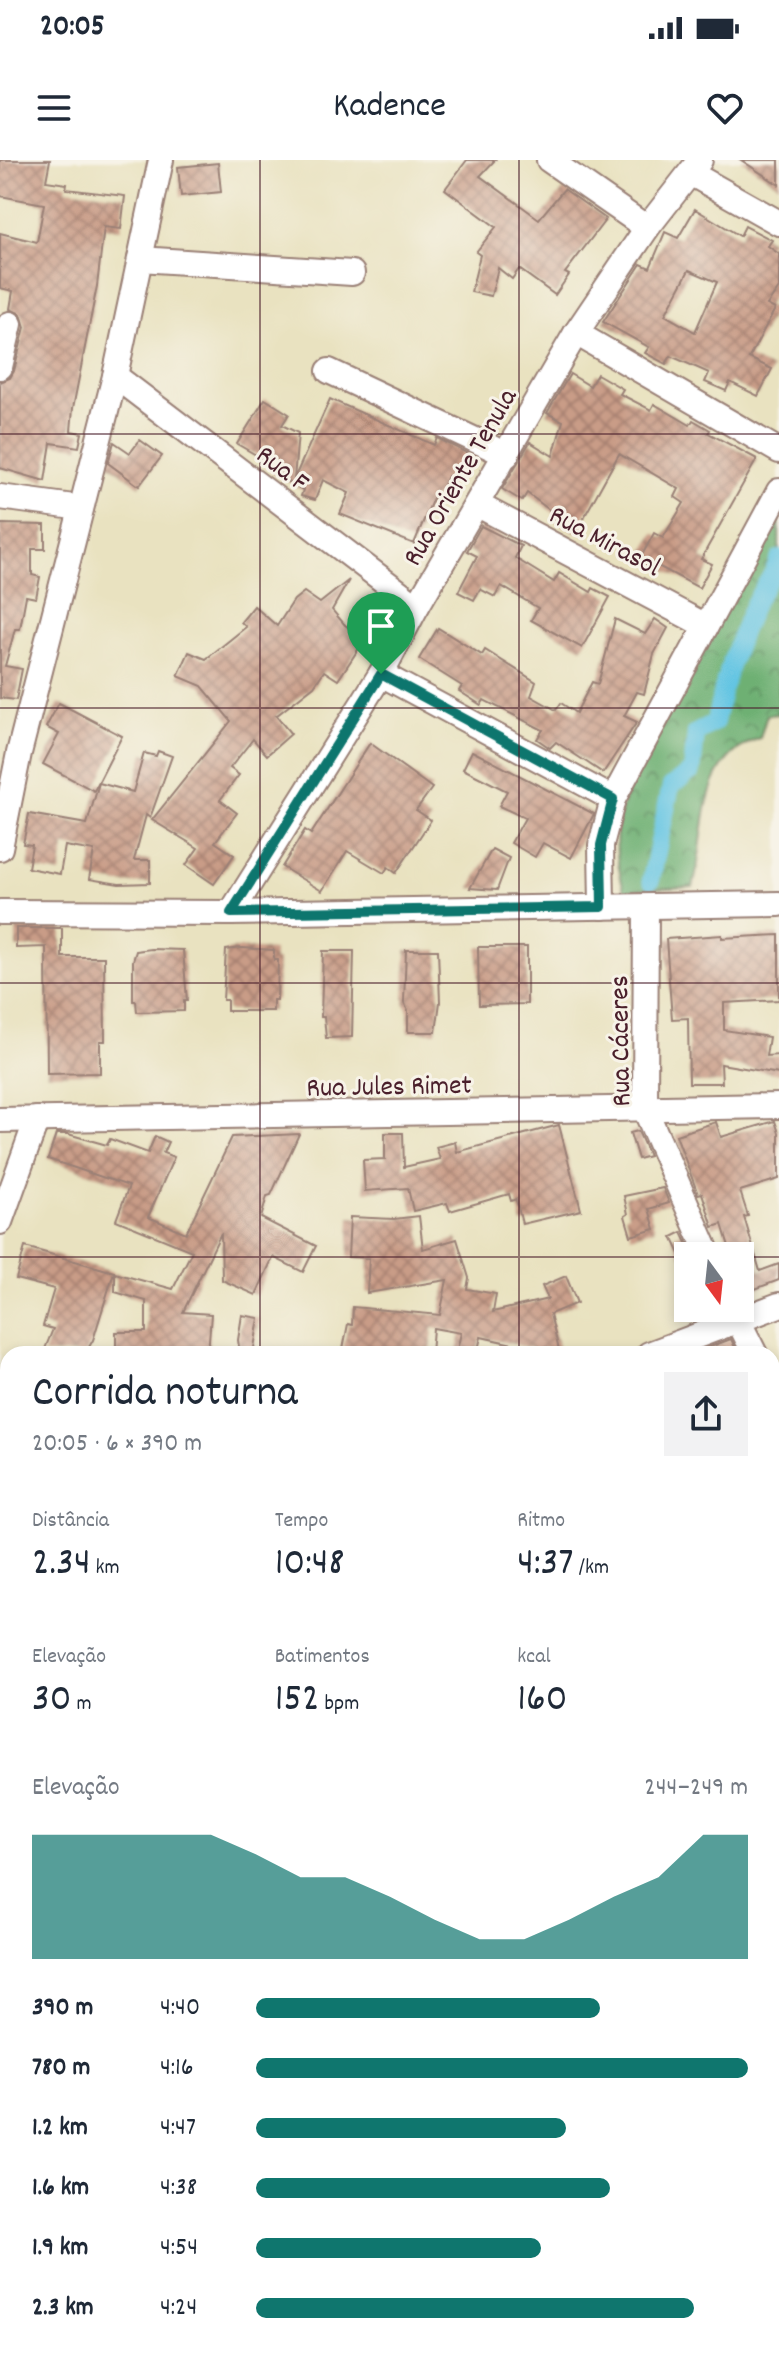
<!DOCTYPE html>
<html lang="pt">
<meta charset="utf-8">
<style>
:root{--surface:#fff;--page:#f2f2f3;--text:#1f2937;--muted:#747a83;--accent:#0f766e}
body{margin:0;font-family:Dekko,sans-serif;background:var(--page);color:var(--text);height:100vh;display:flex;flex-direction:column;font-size:30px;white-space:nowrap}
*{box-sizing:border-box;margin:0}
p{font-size:26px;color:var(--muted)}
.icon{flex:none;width:44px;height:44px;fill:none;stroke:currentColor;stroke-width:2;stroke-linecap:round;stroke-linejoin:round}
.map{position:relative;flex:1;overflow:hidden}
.details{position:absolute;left:0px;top:1186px;width:780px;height:1008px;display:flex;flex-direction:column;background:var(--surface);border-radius:24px 24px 0 0;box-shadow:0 4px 12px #0003}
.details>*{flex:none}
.needle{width:52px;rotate:165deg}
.fabs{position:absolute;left:674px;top:1082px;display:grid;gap:16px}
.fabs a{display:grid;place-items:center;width:80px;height:80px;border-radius:0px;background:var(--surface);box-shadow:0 4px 12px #0003;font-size:40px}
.pin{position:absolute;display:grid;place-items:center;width:68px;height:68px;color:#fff;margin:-82px -34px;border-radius:50% 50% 50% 0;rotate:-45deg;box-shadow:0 0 8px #0007}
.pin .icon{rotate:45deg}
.round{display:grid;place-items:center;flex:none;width:84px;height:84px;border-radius:0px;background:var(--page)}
.overview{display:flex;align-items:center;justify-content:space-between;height:136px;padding:0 32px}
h1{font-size:44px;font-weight:600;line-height:60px}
.metrics{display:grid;grid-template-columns:repeat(3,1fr);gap:12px;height:136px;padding:8px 32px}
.metrics div{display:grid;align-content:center}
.metrics b{font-size:40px;font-weight:600}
.metrics small{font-size:22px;font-weight:400}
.metrics p{font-size:22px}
.chart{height:224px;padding:16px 32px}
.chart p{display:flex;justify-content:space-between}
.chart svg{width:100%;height:144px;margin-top:8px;fill:var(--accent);opacity:.7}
ul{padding:0 32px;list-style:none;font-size:26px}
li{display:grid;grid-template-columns:128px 96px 1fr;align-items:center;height:60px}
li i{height:20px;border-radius:10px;background:var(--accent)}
.status{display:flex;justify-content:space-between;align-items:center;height:56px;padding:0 40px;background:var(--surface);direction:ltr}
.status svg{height:22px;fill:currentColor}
header{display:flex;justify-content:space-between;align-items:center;height:104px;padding:0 32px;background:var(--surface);font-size:36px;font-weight:600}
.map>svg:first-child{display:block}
.forest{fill:url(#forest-crowns);stroke:#5c684f;stroke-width:2}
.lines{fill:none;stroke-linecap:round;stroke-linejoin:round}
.canal{stroke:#64c5e3;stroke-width:18}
.building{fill:url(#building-cross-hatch);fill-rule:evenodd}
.minor-casing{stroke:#9a8076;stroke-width:28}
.minor{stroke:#fff;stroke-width:24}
.route-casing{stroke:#fff;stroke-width:16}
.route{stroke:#0f766e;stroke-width:10}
.grid{fill:none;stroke:#4a1f2b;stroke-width:2;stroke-opacity:0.55}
.labels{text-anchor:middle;stroke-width:6;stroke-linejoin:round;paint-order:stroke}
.street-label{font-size:28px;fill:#4a1f2b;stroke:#f7f3e8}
</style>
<div class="status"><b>20:05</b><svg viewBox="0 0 49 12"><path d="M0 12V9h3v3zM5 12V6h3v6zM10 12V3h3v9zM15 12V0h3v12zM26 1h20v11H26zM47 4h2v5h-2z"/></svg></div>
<header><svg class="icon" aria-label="menu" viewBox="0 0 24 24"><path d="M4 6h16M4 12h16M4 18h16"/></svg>Kadence<svg class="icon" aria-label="heart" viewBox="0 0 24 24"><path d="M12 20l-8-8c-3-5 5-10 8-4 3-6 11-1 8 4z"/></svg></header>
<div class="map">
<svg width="779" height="2194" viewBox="0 0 779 2194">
<defs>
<pattern id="forest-crowns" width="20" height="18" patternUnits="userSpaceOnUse" patternTransform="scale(2)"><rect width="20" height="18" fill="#6eb073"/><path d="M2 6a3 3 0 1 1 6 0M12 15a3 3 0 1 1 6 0" fill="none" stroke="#5c8f5f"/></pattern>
<pattern id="building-cross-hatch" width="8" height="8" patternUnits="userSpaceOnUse" patternTransform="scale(2)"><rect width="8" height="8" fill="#c99c87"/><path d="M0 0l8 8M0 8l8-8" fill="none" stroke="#a57f6f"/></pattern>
</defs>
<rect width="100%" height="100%" fill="#f7f3e8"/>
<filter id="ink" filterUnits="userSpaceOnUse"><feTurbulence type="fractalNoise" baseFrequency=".0125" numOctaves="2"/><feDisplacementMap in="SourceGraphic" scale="16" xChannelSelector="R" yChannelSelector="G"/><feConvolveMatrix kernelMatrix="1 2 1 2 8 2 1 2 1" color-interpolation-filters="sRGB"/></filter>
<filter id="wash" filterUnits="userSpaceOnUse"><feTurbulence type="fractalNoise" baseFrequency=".006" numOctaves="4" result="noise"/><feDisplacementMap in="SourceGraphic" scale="32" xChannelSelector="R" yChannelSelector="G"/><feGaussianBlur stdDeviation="1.8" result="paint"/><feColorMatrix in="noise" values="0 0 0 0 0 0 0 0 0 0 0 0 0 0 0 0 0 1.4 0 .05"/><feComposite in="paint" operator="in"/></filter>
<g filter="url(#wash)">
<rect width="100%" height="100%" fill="#e9e2c0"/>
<!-- forest -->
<path class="forest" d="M779,350V554L767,555L760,578C695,601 708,674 693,727L624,730C612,686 614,668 629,625Z"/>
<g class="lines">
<!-- canal -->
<path class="canal" d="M651,720L671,626L692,611L696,573L715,562C723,523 736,485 752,448C760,431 773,417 779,399"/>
</g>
<g id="blocks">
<!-- building -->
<g class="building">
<polygon points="0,0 50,0 46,21 67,24 66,29 125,36 121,69 104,67 97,126 73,248 71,271 82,273 79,287 51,283 45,321 0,308 0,222 10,218 14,211 25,167 21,154 10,149 13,131 0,128 0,73 37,82 44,44 0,36"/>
<polygon points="467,0 495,0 480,16 539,59 564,29 606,59 565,113 569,115 555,135 519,109 512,119 498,108 491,136 471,132 480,95 476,92 496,67 445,29"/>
<polygon points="741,0 779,0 779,25"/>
<polygon points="218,3 221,32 181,36 178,7"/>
<path d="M695,49L740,76L745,66L772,80L768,86L779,94V128L767,145L775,149L749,198L772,209L758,236L730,222L726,231L705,222L709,213L671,196L666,204L645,193L649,187L603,162L641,104L650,108L665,72L678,78ZM689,110L717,122L695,172L665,155Z"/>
<polygon points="570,214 590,226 597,214 623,229 620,234 651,250 654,244 690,265 693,260 710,270 708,273 757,299 701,399 712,404 699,428 641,397 654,373 663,378 684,343 675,337 679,329 619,294 576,372 553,360 556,355 527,333 522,341 502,329 530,282 553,296 563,261 547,253"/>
<polygon points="265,239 289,254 282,265 298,273 294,319 330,239 434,285 437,278 467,293 456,320 448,316 439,336 433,338 414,384 340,354 349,333 323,320 315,340 301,336 303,330 272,313 275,306 237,284"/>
<polygon points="140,280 162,296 139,326 108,303 114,282 130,293"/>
<polygon points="0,364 45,365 45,389 32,389 32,415 40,417 36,438 26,436 20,469 15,469 5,506 22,509 16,540 0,538"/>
<polygon points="481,366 521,386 515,398 554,422 559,413 591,432 593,428 610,437 582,488 531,460 538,448 501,426 495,437 480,429 474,440 458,432 477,396 467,391"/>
<polygon points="349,420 332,450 345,465 365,479 338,520 324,511 314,526 276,556 291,574 267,595 253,579 230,608 239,615 220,640 237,653 215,682 234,695 214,724 186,705 198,688 152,660 231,561 202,526 178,516 189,492 206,499 246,467 241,462 254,446 277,466 294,440 304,432 320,443"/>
<polygon points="615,459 645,474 655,459 668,468 654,494 644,534 637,532 624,556 637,562 603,613 556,582 550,588 537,579 543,570 484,540 481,545 459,531 462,526 419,499 438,468 482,495 485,490 536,522 531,536 556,550 561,543 576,553 592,522 598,524"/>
<polygon points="59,543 122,576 94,631 43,604 59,574 46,567"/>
<polygon points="370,583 432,628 416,650 431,660 396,713 388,707 384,713 347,691 322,731 282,707 305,670 311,674"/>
<polygon points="158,591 172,596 150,658 146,655 134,700 150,700 150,723 119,724 89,719 94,691 65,686 60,714 28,708 32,685 23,684 29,654 87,664 99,623 133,632 144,593 156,596"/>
<polygon points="472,591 594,654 571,698 543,683 535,697 511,683 525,658 499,646 507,631 463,609"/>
<polygon points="492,689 509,698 497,730 470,728"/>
<polygon points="16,768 62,768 62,797 104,797 105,881 100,881 100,913 47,914 46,787 16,788"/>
<polygon points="722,775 722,778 779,775 779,840 724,843 724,870 769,877 766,896 779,895 779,914 721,904 722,923 689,923 688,858 672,859 666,779"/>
<polygon points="478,787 527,787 527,844 479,845"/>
<polygon points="242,788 274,790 274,800 278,800 277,840 273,840 273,851 227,851 227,840 223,840 226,790"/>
<polygon points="151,789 183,790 187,841 184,841 184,851 137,852 136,841 133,841 133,801 136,791"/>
<polygon points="406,790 438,790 440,842 436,872 408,872 408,851 404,842"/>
<polygon points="323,791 354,791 352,877 326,878 324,857 321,857"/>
<polygon points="775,961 779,973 779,1019 740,1031 748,1056 744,1057 760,1111 779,1104 779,1120 747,1132 740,1116 740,1096 732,1096 722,1064 713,1067 702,1033 698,1034 676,975 716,962 721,977"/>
<polygon points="559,965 581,1050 522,1064 516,1039 511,1041 509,1034 450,1051 447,1043 413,1051 408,1028 365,1031 363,1000 385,999 385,973 403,973 404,1007 440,999 436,987 455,982 457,992"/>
<polygon points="638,971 649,996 638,999 630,973"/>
<polygon points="56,974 68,974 107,985 110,979 148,993 155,976 168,982 163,993 174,997 148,1057 186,1073 232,977 299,974 271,1035 267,1036 261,1058 316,1086 303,1112 273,1097 256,1135 222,1120 221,1073 183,1152 211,1154 208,1194 116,1194 116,1172 146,1172 146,1141 115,1132 115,1113 173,1129 192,1091 116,1060 129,1026 48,999"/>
<polygon points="663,1028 669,1043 649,1049 655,1069 631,1076 625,1056 628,1054 624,1036"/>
<polygon points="419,1056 423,1089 457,1079 469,1118 467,1129 496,1134 493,1152 548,1139 542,1126 566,1116 577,1143 550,1154 560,1194 533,1194 531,1188 481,1177 477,1194 457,1190 461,1173 433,1168 431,1194 342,1194 348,1164 352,1165 353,1147 440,1155 447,1120 367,1133 369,1098 348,1097 350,1057 394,1059"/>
<polygon points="682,1072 691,1092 681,1096 672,1077"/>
<polygon points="25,1087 114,1112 93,1180 85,1194 43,1194 53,1169 43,1166 54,1129 16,1119"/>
<polygon points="242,1155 259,1158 253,1194 240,1194 238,1180"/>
<polygon points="731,1179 738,1194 694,1194 694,1193"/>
</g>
</g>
</g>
<g filter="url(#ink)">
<use href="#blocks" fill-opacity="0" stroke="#9a8076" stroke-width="2"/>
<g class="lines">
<defs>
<g id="minor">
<polyline points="549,0 647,68"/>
<polyline points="692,14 779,63"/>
<polyline points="140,99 352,113"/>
<polyline points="576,173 779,291"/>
<polyline points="0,207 10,164"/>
<polyline points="329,211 507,295"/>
<polyline points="115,216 417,446"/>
<polyline points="0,337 81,348"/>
<polyline points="478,345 706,466"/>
<polyline points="381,514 613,639"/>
<polyline points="0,688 19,593 115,216 161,0"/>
<polyline points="602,747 601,685 613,639 779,331"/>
<polyline points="646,747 645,949 709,1096"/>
<polyline points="0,752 231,753 779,744"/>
<polyline points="231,753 381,514 417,446 576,173 647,68 700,0"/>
<polyline points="0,960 779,946"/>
<polyline points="0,1062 37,959"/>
<polyline points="732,1148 755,1194"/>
<polyline points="649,1194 779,1145"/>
<polyline points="772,1226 779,1240"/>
<polyline points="772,1276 779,1275"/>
<polyline points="0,1279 8,1279"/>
<polyline points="0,1525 8,1527"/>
<polyline points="772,1573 779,1569"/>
<polyline points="0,1679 8,1681"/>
<polyline points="0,1724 8,1704"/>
<polyline points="772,1748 779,1760"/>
<polyline points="772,1797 779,1794"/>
<polyline points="0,1920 8,1930"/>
<polyline points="772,2026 779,2036"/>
<polyline points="0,2029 8,2024"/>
<polyline points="205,2186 211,2194"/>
<polyline points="670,2186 677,2194"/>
<polyline points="91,2194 103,2186"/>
<polyline points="409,2194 423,2186"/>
<polyline points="766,2194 779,2183"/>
</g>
</defs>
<!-- minor casing -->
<use href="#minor" class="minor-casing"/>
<!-- minor -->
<use href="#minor" class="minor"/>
</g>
</g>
<g class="lines" filter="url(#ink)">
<defs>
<polygon id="route" points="381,514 613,639 601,685 602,747 231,753"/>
</defs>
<!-- route casing -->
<use href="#route" class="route-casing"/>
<!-- route -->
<use href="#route" class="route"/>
</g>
<!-- grid -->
<path class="grid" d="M260,0V1194M519,0V1194M0,274H779M0,548H779M0,823H779M0,1097H688M740,1097H779M0,1371H8M772,1371H779M0,1646H8M772,1646H779M0,1920H8M772,1920H779M260,2186V2194M519,2186V2194"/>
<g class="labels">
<!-- street labels -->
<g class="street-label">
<text transform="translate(284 307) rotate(37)" y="10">Rua F</text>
<text transform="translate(458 316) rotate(-60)" y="10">Rua Oriente Tenula</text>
<text transform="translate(606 379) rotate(28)" y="10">Rua Mirasol</text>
<text transform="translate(618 881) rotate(-91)" y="10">Rua Cáceres</text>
<text transform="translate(389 924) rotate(-1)" y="10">Rua Jules Rimet</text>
</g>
</g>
</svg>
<div class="fabs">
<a><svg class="needle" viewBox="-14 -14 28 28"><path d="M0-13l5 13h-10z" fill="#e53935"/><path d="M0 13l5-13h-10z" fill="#747a83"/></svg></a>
</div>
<div class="pin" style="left:381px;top:514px;background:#1e9e55"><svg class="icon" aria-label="arrive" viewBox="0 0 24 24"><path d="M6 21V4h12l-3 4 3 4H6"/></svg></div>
<section class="details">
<div class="overview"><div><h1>Corrida noturna</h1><p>20:05 · 6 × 390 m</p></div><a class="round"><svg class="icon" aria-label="share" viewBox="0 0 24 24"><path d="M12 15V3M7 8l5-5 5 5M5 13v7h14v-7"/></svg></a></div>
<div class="metrics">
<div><p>Distância</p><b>2.34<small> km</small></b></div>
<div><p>Tempo</p><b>10:48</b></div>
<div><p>Ritmo</p><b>4:37<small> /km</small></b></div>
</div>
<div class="metrics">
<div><p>Elevação</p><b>30<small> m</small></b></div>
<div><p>Batimentos</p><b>152<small> bpm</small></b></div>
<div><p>kcal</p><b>160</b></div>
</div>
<div class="chart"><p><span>Elevação</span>244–249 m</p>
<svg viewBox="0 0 160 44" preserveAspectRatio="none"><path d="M0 44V6L10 6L20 6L30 6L40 6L50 12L60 19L70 19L80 25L90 32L100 38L110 38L120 32L130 25L140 19L150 6L160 6V44z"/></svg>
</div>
<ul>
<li><b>390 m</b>4:40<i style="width:70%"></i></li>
<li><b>780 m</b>4:16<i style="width:100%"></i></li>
<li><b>1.2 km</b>4:47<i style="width:63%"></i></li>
<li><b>1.6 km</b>4:38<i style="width:72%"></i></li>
<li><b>1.9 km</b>4:54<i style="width:58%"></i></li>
<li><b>2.3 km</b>4:24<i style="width:89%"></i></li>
</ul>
</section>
</div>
